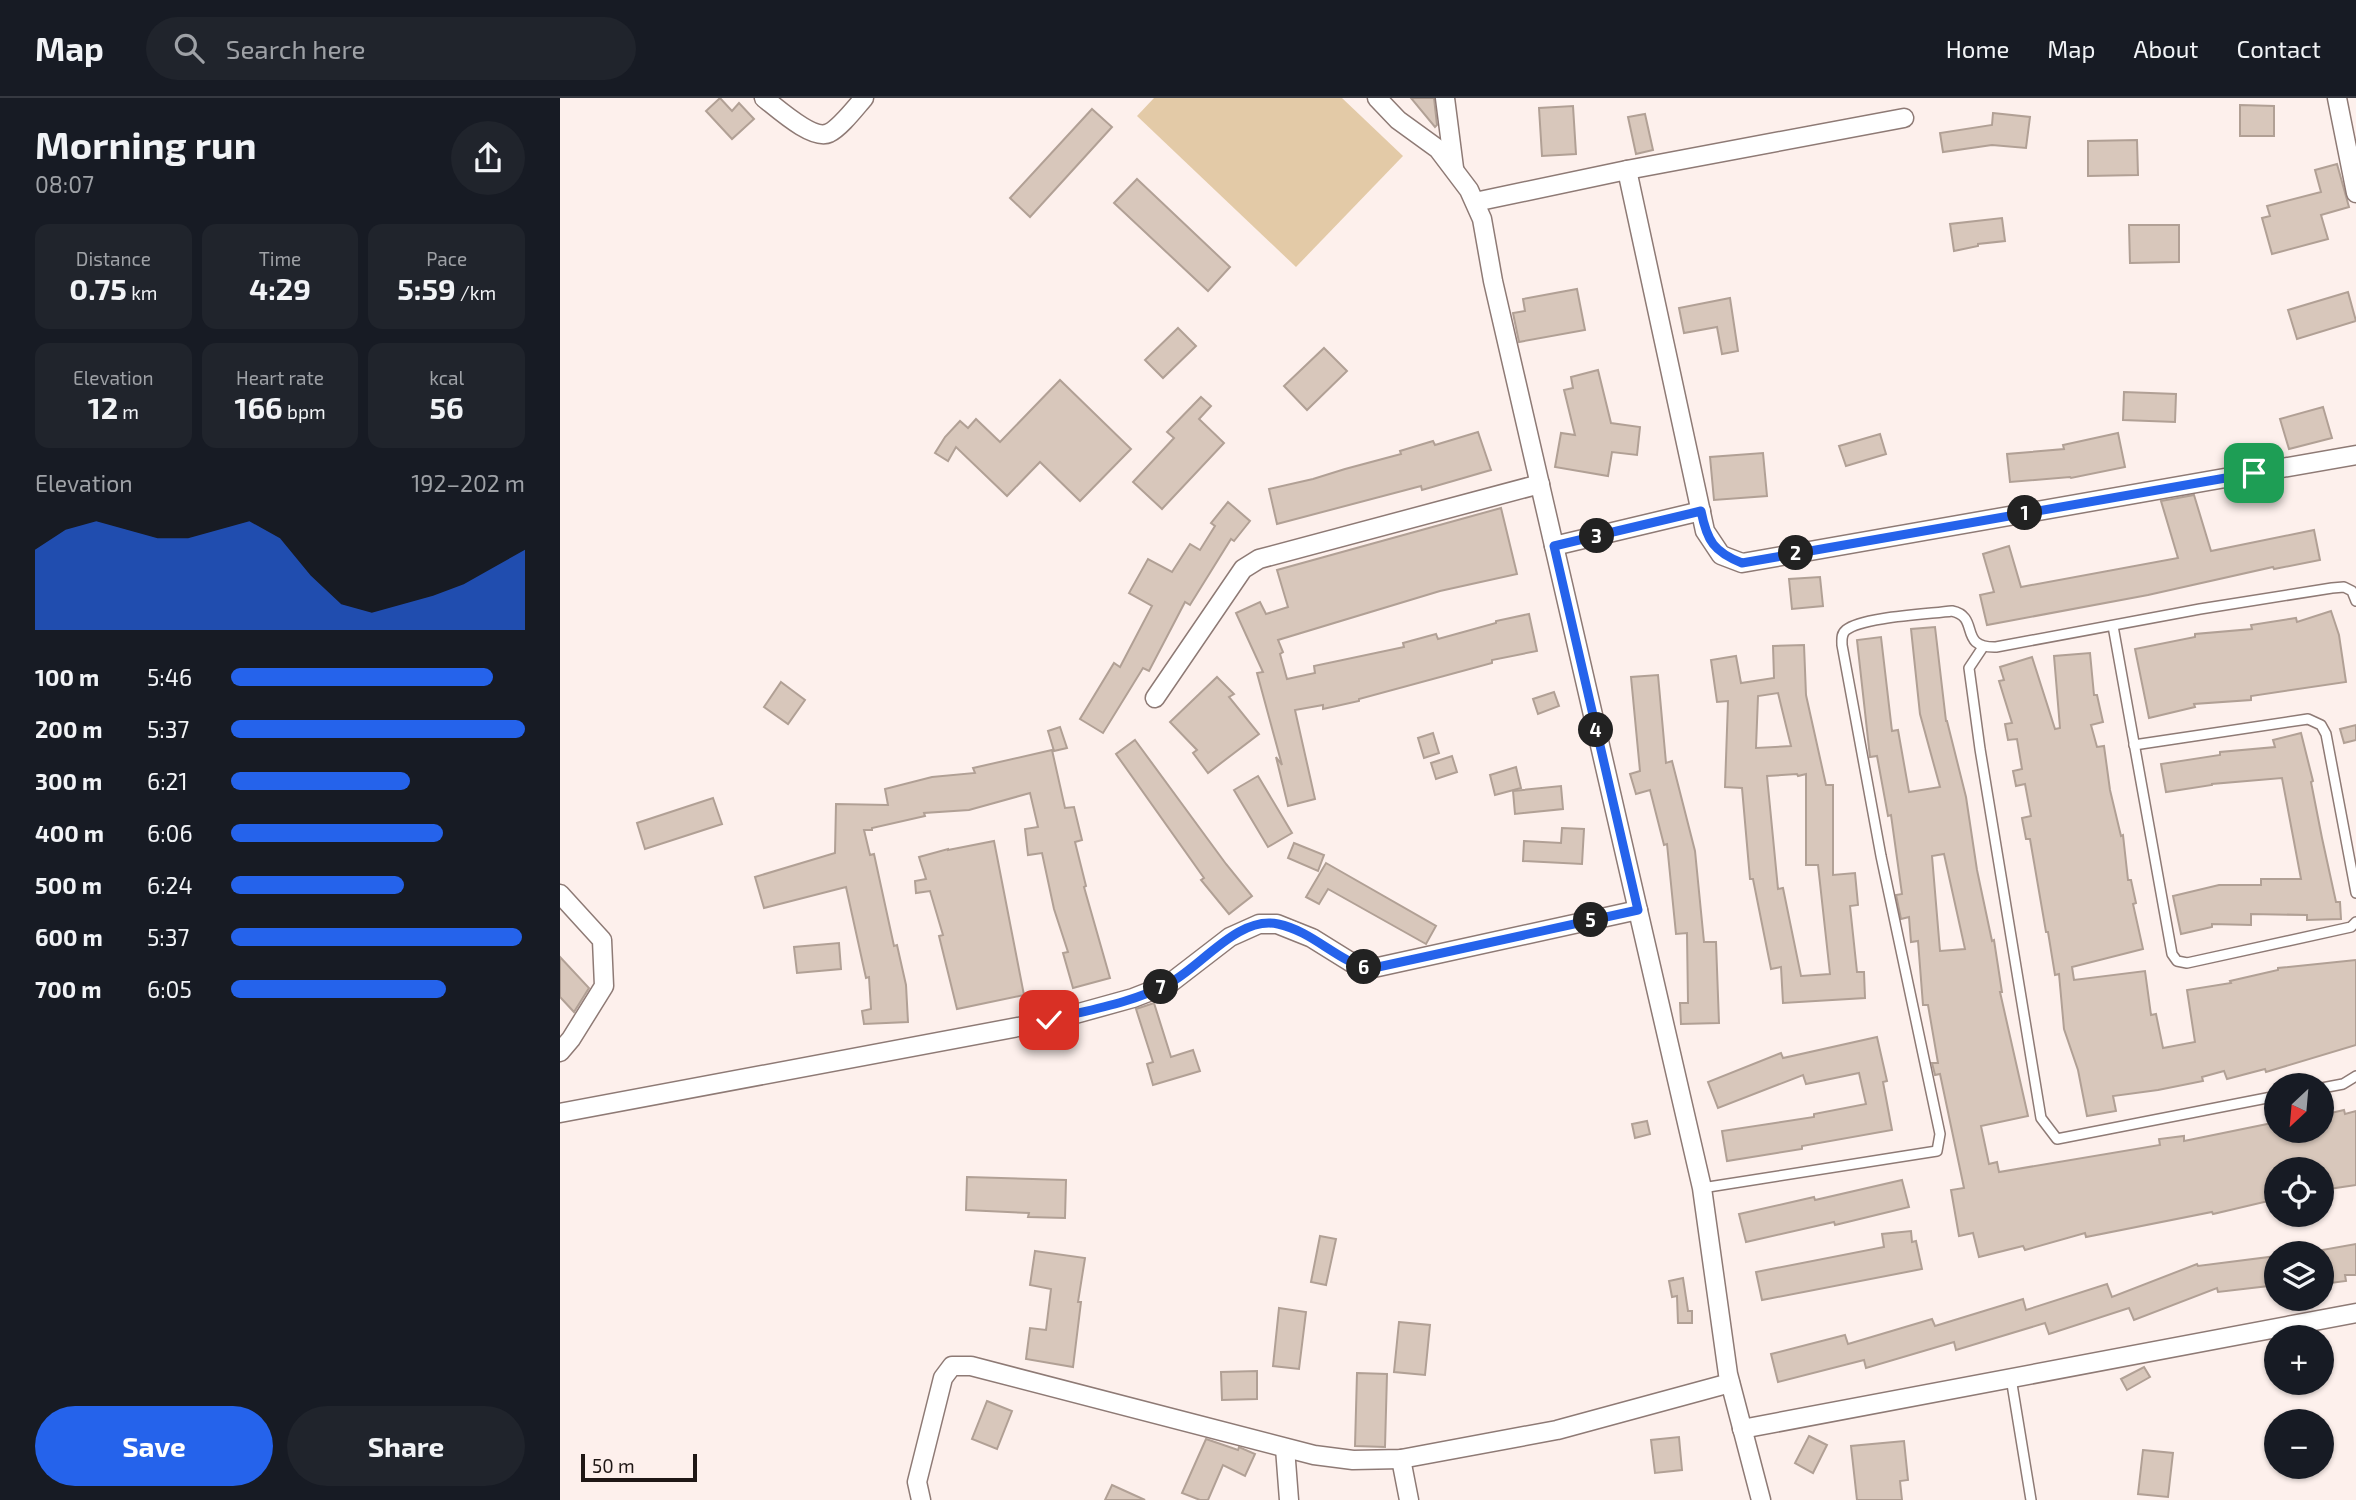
<!DOCTYPE html>
<meta charset="utf-8">
<style>
:root{--surface:#171b24;--page:#20242c;--text:#f1f3f6;--muted:#9ea1a6;--line:#363941;--accent:#2563eb}
body{margin:0;font-family:"Exo 2",sans-serif;background:var(--page);color:var(--text);height:100vh;display:flex;flex-direction:column;font-size:26px;white-space:nowrap}
*{box-sizing:border-box;margin:0}
p{font-size:23px;color:var(--muted)}
.icon{flex:none;width:38px;height:38px;fill:none;stroke:currentColor;stroke-width:2;stroke-linecap:round;stroke-linejoin:round}
.map{position:relative;flex:1;overflow:hidden}
.panel{display:flex;flex-direction:column;background:var(--surface);width:560px}
.panel>*{flex:none}
.needle{width:46px;rotate:206deg}
.controls{position:absolute;left:1704px;top:975px;display:grid;gap:14px}
.controls a{display:grid;place-items:center;width:70px;height:70px;border-radius:50%;background:var(--surface);box-shadow:0 2px 5px #0004;font-size:35px}
.scale{position:absolute;left:21px;bottom:18px;width:116px;box-sizing:border-box;padding-left:7px;border:4px solid #1f1715;border-top:0;font-size:19px;line-height:24px;white-space:nowrap;color:#1f1715;-webkit-text-stroke:5px #fdf0ec;paint-order:stroke}
.pin{position:absolute;display:grid;place-items:center;width:60px;height:60px;color:#fff;margin:-30px;border-radius:14px;box-shadow:0 4px 10px #0006}
.km{position:absolute;width:35px;height:35px;margin:-18px;border-radius:50%;background:#222;color:#fff;font-size:19px;line-height:35px;text-align:center}
.round{display:grid;place-items:center;flex:none;width:74px;height:74px;border-radius:37px;background:var(--page)}
.headline{display:flex;align-items:center;justify-content:space-between;height:119px;padding:0 35px}
h1{font-size:38px;font-weight:700;line-height:52px}
.figures{display:grid;grid-template-columns:repeat(3,1fr);gap:10px;height:119px;padding:7px 35px}
.figures div{display:grid;align-content:center;border-radius:14px;background:var(--page);text-align:center}
.figures b{font-size:30px;font-weight:700}
.figures small{font-size:19px;font-weight:400}
.figures p{font-size:19px}
.chart{height:196px;padding:14px 35px}
.chart p{display:flex;justify-content:space-between}
.chart svg{width:100%;height:126px;margin-top:7px;fill:var(--accent);opacity:.7}
.cta{display:flex;gap:14px;margin-top:auto;padding:14px 35px}
.cta a{flex:1;height:80px;border-radius:42px;background:var(--accent);color:#fff;font-size:28px;font-weight:700;line-height:80px;text-align:center}
.cta a+a{background:var(--page);color:var(--text)}
ul{padding:0 35px;list-style:none;font-size:23px}
li{display:grid;grid-template-columns:112px 84px 1fr;align-items:center;height:52px}
li i{height:18px;border-radius:9px;background:var(--accent)}
header{display:flex;align-items:center;gap:42px;box-sizing:border-box;height:98px;padding:0 35px;background:var(--surface);border-bottom:2px solid var(--line)}
header strong{font-size:33px}
nav{display:flex;gap:38px;margin-inline-start:auto;font-size:24px}
.search{width:490px;height:63px;background:var(--page);display:flex;align-items:center;gap:18px;box-sizing:border-box;padding:0 24px;border-radius:38px;color:var(--muted);font-size:26px}
main{display:flex;flex:1;min-height:0}
.map>svg:first-child{display:block}
.green{fill:#e3caa7}
.building{fill:#d8c7bb;stroke:#b1a095;stroke-width:2;fill-rule:evenodd}
.lines{fill:none;stroke-linecap:round;stroke-linejoin:round}
.service-casing{stroke:#8e7a75;stroke-width:12}
.minor-casing{stroke:#8e7a75;stroke-width:21}
.service{stroke:#fff;stroke-width:9}
.minor{stroke:#fff;stroke-width:18}
.route-casing{stroke:#fff;stroke-width:14}
.route{stroke:#2563eb;stroke-width:9}
</style>
<header>
<strong>Map</strong>
<div class="search"><svg class="icon" aria-label="search" viewBox="0 0 24 24"><circle cx="10" cy="10" r="6"/><path d="M15 15l6 6"/></svg>Search here</div>
<nav><a>Home</a><a>Map</a><a>About</a><a>Contact</a></nav>
</header>
<main>
<section class="panel">
<div class="headline"><div><h1>Morning run</h1><p>08:07</p></div><a class="round"><svg class="icon" aria-label="share" viewBox="0 0 24 24"><path d="M12 15V3M7 8l5-5 5 5M5 13v7h14v-7"/></svg></a></div>
<div class="figures">
<div><p>Distance</p><b>0.75<small> km</small></b></div>
<div><p>Time</p><b>4:29</b></div>
<div><p>Pace</p><b>5:59<small> /km</small></b></div>
</div>
<div class="figures">
<div><p>Elevation</p><b>12<small> m</small></b></div>
<div><p>Heart rate</p><b>166<small> bpm</small></b></div>
<div><p>kcal</p><b>56</b></div>
</div>
<div class="chart"><p><span>Elevation</span>192–202 m</p>
<svg viewBox="0 0 160 44" preserveAspectRatio="none"><path d="M0 44V16L10 9L20 6L30 9L40 12L50 12L60 9L70 6L80 12L90 25L100 35L110 38L120 35L130 32L140 28L150 22L160 16V44z"/></svg>
</div>
<ul>
<li><b>100 m</b>5:46<i style="width:89%"></i></li>
<li><b>200 m</b>5:37<i style="width:100%"></i></li>
<li><b>300 m</b>6:21<i style="width:61%"></i></li>
<li><b>400 m</b>6:06<i style="width:72%"></i></li>
<li><b>500 m</b>6:24<i style="width:59%"></i></li>
<li><b>600 m</b>5:37<i style="width:99%"></i></li>
<li><b>700 m</b>6:05<i style="width:73%"></i></li>
</ul>
<div class="cta"><a>Save</a><a>Share</a></div>
</section>
<div class="map">
<svg width="1796" height="1402" viewBox="0 0 1796 1402">
<rect width="100%" height="100%" fill="#fdf0ec"/>
<!-- green -->
<polygon class="green" points="594,0 782,0 843,58 736,169 577,18"/>
<!-- building -->
<g class="building">
<polygon points="160,0 172,13 179,5 194,21 172,41 146,13"/>
<polygon points="851,0 874,0 877,27 875,29"/>
<polygon points="1680,7 1714,8 1714,38 1680,38"/>
<polygon points="1013,8 1016,56 982,58 979,10"/>
<polygon points="532,11 552,29 470,119 450,100"/>
<polygon points="1433,15 1470,19 1466,50 1432,47 1383,54 1380,35 1432,27"/>
<polygon points="1085,16 1093,52 1076,56 1068,19"/>
<polygon points="1577,42 1578,77 1528,78 1528,43"/>
<polygon points="1777,66 1789,109 1761,117 1768,141 1712,156 1702,120 1710,118 1707,108 1761,94 1755,72"/>
<polygon points="577,81 670,169 648,193 554,105"/>
<polygon points="1442,120 1445,143 1418,146 1418,148 1394,153 1390,126"/>
<polygon points="1569,127 1619,127 1619,164 1570,165"/>
<polygon points="1017,191 1025,232 959,244 953,215 965,213 963,201"/>
<polygon points="1788,194 1796,223 1737,241 1728,212"/>
<polygon points="1170,200 1178,253 1162,256 1157,229 1124,235 1119,210"/>
<polygon points="618,230 636,248 603,280 585,262"/>
<polygon points="764,250 787,273 747,312 724,288"/>
<polygon points="1038,272 1051,325 1080,329 1077,357 1052,354 1048,378 995,369 1001,335 1015,337 1004,292 1013,290 1011,279"/>
<polygon points="500,282 571,351 520,403 480,364 447,398 396,349 388,363 375,355 385,339 400,323 408,330 416,321 440,344"/>
<polygon points="1564,294 1616,296 1615,324 1563,322"/>
<polygon points="641,299 651,308 639,321 664,345 602,411 573,384 614,340 607,334"/>
<polygon points="1763,309 1772,340 1729,351 1720,321"/>
<polygon points="918,334 931,372 862,392 861,388 717,426 709,391 753,381 785,371 841,356 840,353 873,343 875,347"/>
<polygon points="1558,335 1565,369 1511,380 1510,379 1450,384 1447,356 1504,351 1503,347"/>
<polygon points="1320,336 1326,356 1286,368 1279,348"/>
<polygon points="1203,355 1207,398 1154,402 1150,359"/>
<polygon points="1634,397 1651,453 1754,432 1760,462 1714,471 1713,469 1588,497 1427,527 1420,497 1434,494 1423,456 1449,448 1461,489 1618,460 1601,403"/>
<polygon points="668,404 690,423 674,443 671,441 630,507 625,504 589,573 583,570 543,635 520,621 554,565 560,569 592,508 569,495 588,461 612,474 630,446 640,452 655,428 651,425"/>
<polygon points="941,410 957,476 880,493 718,542 723,554 720,556 727,581 755,575 754,568 844,549 843,545 876,536 878,541 936,525 936,523 969,516 977,553 932,562 932,565 799,601 799,603 763,611 763,607 735,612 755,701 728,708 716,659 722,667 697,575 703,574 676,515 700,504 706,516 728,509 717,472"/>
<polygon points="1260,479 1263,508 1232,511 1229,481"/>
<polygon points="1771,513 1779,537 1786,584 1691,598 1691,602 1634,606 1635,609 1589,620 1575,551 1635,539 1635,536 1692,531 1691,527 1736,520 1737,524"/>
<path d="M1375,529L1386,623H1387L1406,699L1417,772L1432,843L1434,842L1442,894H1440L1468,1018L1421,1028L1429,1066L1437,1064L1439,1074L1600,1047L1599,1041L1624,1038V1043L1717,1024V1032H1762V1017L1784,1012L1785,1016L1796,1013V1087L1762,1092V1071H1717V1101L1653,1116L1652,1114L1526,1139L1525,1135L1465,1152L1463,1148L1419,1159L1413,1135L1399,1138L1391,1092L1404,1090L1380,976L1375,977L1372,965H1378L1368,907H1363L1358,843L1351,844L1349,819L1341,821L1336,797L1342,796L1331,717L1328,718L1317,658L1310,659L1297,542L1321,539L1332,633L1338,632L1349,694L1380,689L1360,616L1351,531ZM1384,756L1405,851L1380,853L1372,758Z"/>
<path d="M1244,547L1246,597L1266,687H1273V777L1295,775L1298,807L1290,808L1297,874H1304L1305,900L1223,905L1221,869L1211,871L1193,781H1190L1182,690L1165,689L1168,603L1157,604L1151,562L1176,558L1181,585L1214,580L1213,548ZM1218,595L1231,648L1196,650L1198,598ZM1237,676L1238,678L1246,676V767H1258L1270,876L1241,878L1223,790L1218,791L1207,678Z"/>
<polygon points="1530,555 1534,597 1537,597 1543,624 1531,627 1537,649 1544,648 1550,692 1561,738 1563,737 1568,782 1571,782 1576,805 1573,806 1583,851 1512,869 1514,882 1585,873 1591,917 1596,916 1603,950 1635,944 1627,892 1671,885 1670,883 1718,872 1718,870 1796,862 1796,947 1706,974 1705,971 1667,981 1664,973 1642,979 1643,983 1598,992 1553,998 1556,1013 1527,1018 1518,972 1504,931 1499,876 1495,877 1488,834 1486,834 1470,741 1466,741 1462,720 1471,718 1465,686 1456,688 1453,673 1462,671 1457,641 1448,642 1445,626 1452,625 1439,583 1444,582 1440,569 1472,559 1495,631 1500,630 1494,558"/>
<polygon points="1098,577 1106,665 1112,663 1135,753 1144,844 1156,844 1159,925 1121,926 1120,905 1128,905 1127,835 1116,836 1107,746 1104,747 1090,692 1076,696 1070,676 1080,673 1071,579"/>
<polygon points="657,579 674,596 669,599 699,636 648,675 633,655 637,652 610,624"/>
<polygon points="221,584 245,602 228,626 204,609"/>
<polygon points="994,594 999,608 978,616 973,601"/>
<polygon points="1796,627 1796,642 1784,645 1780,631"/>
<polygon points="500,629 507,650 494,653 488,633"/>
<polygon points="873,635 879,655 864,660 858,640"/>
<polygon points="1741,635 1753,683 1751,684 1762,740 1776,804 1780,804 1781,821 1747,822 1747,817 1691,816 1691,827 1652,826 1652,829 1621,836 1613,798 1659,787 1701,787 1701,781 1741,781 1722,680 1652,686 1652,687 1606,694 1601,666 1660,657 1660,654 1715,649 1713,642"/>
<polygon points="575,642 666,766 692,798 669,816 641,782 644,780 556,656"/>
<polygon points="492,652 505,710 514,709 522,742 515,744 526,788 524,789 550,880 513,890 503,855 508,854 494,811 482,755 468,757 465,731 478,729 470,695 409,712 364,715 365,718 312,730 312,732 304,732 310,757 314,756 334,848 337,847 346,887 348,924 304,926 302,913 311,911 309,879 306,880 286,789 204,810 195,779 275,755 276,706 328,707 325,691 372,679 415,675 413,670"/>
<polygon points="892,658 897,674 876,681 871,665"/>
<polygon points="956,669 961,690 935,697 930,677"/>
<polygon points="698,678 732,735 708,749 674,692"/>
<polygon points="1001,688 1003,711 955,716 953,693"/>
<polygon points="153,700 162,726 85,751 77,725"/>
<polygon points="1002,730 1024,731 1022,766 963,763 964,743 1001,745"/>
<polygon points="434,743 464,897 397,911 379,838 383,837 370,793 356,795 355,783 366,781 359,759 388,751 388,752"/>
<polygon points="734,745 764,757 758,773 728,760"/>
<polygon points="766,765 876,828 866,846 768,791 759,806 746,799"/>
<polygon points="279,845 281,871 237,875 234,849"/>
<polygon points="0,859 29,890 14,914 0,899"/>
<polygon points="594,905 611,959 633,952 640,973 593,987 587,966 593,964 576,911"/>
<polygon points="1317,939 1327,983 1323,984 1332,1032 1242,1048 1242,1051 1167,1063 1162,1033 1254,1019 1254,1016 1306,1006 1299,975 1246,986 1243,977 1158,1010 1148,984 1221,955 1223,960"/>
<polygon points="1087,1023 1090,1036 1075,1040 1072,1026"/>
<polygon points="407,1079 506,1082 505,1120 468,1119 469,1115 406,1112"/>
<polygon points="1342,1082 1349,1109 1275,1127 1274,1124 1186,1144 1179,1116 1254,1099 1255,1102"/>
<polygon points="1351,1133 1352,1144 1356,1143 1362,1171 1202,1202 1196,1174 1324,1149 1322,1136"/>
<polygon points="760,1138 776,1141 766,1187 751,1184"/>
<polygon points="1796,1146 1796,1177 1785,1177 1786,1183 1762,1186 1762,1152"/>
<polygon points="475,1153 525,1160 518,1204 521,1204 513,1269 466,1261 470,1230 486,1232 491,1191 470,1187"/>
<polygon points="1717,1158 1717,1187 1658,1194 1657,1190 1574,1222 1569,1210 1489,1236 1485,1225 1396,1252 1394,1244 1306,1270 1304,1262 1218,1284 1211,1256 1285,1237 1288,1246 1372,1221 1375,1228 1463,1201 1466,1212 1547,1186 1552,1199 1637,1166 1638,1168"/>
<polygon points="1123,1180 1128,1213 1132,1213 1132,1225 1118,1225 1117,1198 1112,1199 1109,1183"/>
<polygon points="719,1210 746,1214 739,1271 713,1268"/>
<polygon points="839,1224 870,1227 865,1277 834,1274"/>
<polygon points="1584,1269 1590,1279 1567,1292 1561,1281"/>
<polygon points="697,1273 697,1301 662,1302 661,1274"/>
<polygon points="797,1275 827,1276 825,1349 795,1348"/>
<polygon points="427,1303 452,1313 437,1351 412,1341"/>
<polygon points="1249,1338 1267,1347 1253,1375 1235,1365"/>
<polygon points="1119,1339 1122,1372 1095,1375 1091,1342"/>
<polygon points="646,1341 678,1352 679,1349 695,1356 685,1378 663,1367 648,1402 640,1402 622,1395"/>
<polygon points="1344,1343 1348,1382 1340,1383 1342,1402 1297,1402 1291,1348"/>
<polygon points="1583,1352 1613,1355 1608,1399 1578,1396"/>
<polygon points="552,1387 585,1402 545,1402"/>
</g>
<g class="lines">
<defs>
<g id="service">
<polyline points="1553,528 1612,856 1617,863 1627,865 1791,829 1796,824"/>
<polyline points="1423,549 1409,570 1420,651 1481,1020 1497,1041 1717,998"/>
<polyline points="1574,647 1748,621 1761,627 1766,636 1796,795"/>
<polyline points="1762,990 1783,986 1796,978"/>
<path d="M1142,1090L1377,1053L1380,1036L1321,758L1282,547C1282,541 1281,536 1286,532C1302,519 1369,516 1392,513C1421,519 1397,550 1436,549L1640,511L1772,490L1784,489L1792,493L1796,503"/>
<polyline points="1451,1280 1471,1402"/>
</g>
<g id="minor">
<path d="M204,0C217,10 253,43 269,35C280,30 296,9 304,0"/>
<polyline points="817,0 838,22 878,51 909,92 922,121 933,183 1142,1090 1168,1276 1201,1402"/>
<polyline points="885,0 894,70"/>
<polyline points="1777,0 1796,95"/>
<polyline points="1067,72 1145,433 1161,457 1182,465 1796,357"/>
<polyline points="915,104 1067,72 1344,20"/>
<polyline points="994,448 1141,413"/>
<polyline points="595,600 683,471 699,461 980,386"/>
<polyline points="0,796 42,842 44,888 11,941 0,954"/>
<polyline points="0,1015 490,923 573,900 609,886 670,839 699,826 717,826 752,840 797,868 809,871 1078,812"/>
<polyline points="1182,1331 1796,1215"/>
<polyline points="725,1350 729,1402"/>
<polyline points="841,1361 849,1402"/>
<polyline points="361,1402 357,1384 383,1280 392,1268 411,1268 754,1357 793,1362 841,1361 997,1332 1170,1285"/>
</g>
</defs>
<!-- service casing -->
<use href="#service" class="service-casing"/>
<!-- minor casing -->
<use href="#minor" class="minor-casing"/>
<!-- service -->
<use href="#service" class="service"/>
<!-- minor -->
<use href="#minor" class="minor"/>
</g>
<g class="lines">
<defs>
<path id="route" d="M489,922C528,912 572,905 608,886C640,870 678,817 718,826C752,833 776,862 809,871L1078,812L994,448L1141,413C1147,443 1154,454 1182,465L1694,375"/>
</defs>
<!-- route casing -->
<use href="#route" class="route-casing"/>
<!-- route -->
<use href="#route" class="route"/>
</g>
</svg>
<div class="controls">
<a><svg class="needle" viewBox="-14 -14 28 28"><path d="M0-13l5 13h-10z" fill="#e53935"/><path d="M0 13l5-13h-10z" fill="#9ea1a6"/></svg></a>
<a><svg class="icon" aria-label="locate" viewBox="0 0 24 24"><circle cx="12" cy="12" r="6"/><path d="M12 2v4M12 18v4M2 12h4M18 12h4"/></svg></a>
<a><svg class="icon" aria-label="layers" viewBox="0 0 24 24"><path d="M12 4l9 5-9 5-9-5zM3 14l9 5 9-5"/></svg></a>
<a>+</a>
<a>−</a>
</div>
<div class="scale">50 m</div>
<div class="pin" style="left:1694px;top:375px;background:#1e9e55"><svg class="icon" aria-label="arrive" viewBox="0 0 24 24"><path d="M6 21V4h12l-3 4 3 4H6"/></svg></div>
<div class="pin" style="left:489px;top:922px;background:#d93025"><svg class="icon" aria-label="check" viewBox="0 0 24 24"><path d="M5 12l5 5 9-10"/></svg></div>
<b class="km" style="left:1465px;top:415px">1</b>
<b class="km" style="left:1236px;top:455px">2</b>
<b class="km" style="left:1037px;top:438px">3</b>
<b class="km" style="left:1036px;top:632px">4</b>
<b class="km" style="left:1031px;top:822px">5</b>
<b class="km" style="left:804px;top:869px">6</b>
<b class="km" style="left:601px;top:889px">7</b>
</div>
</main>
